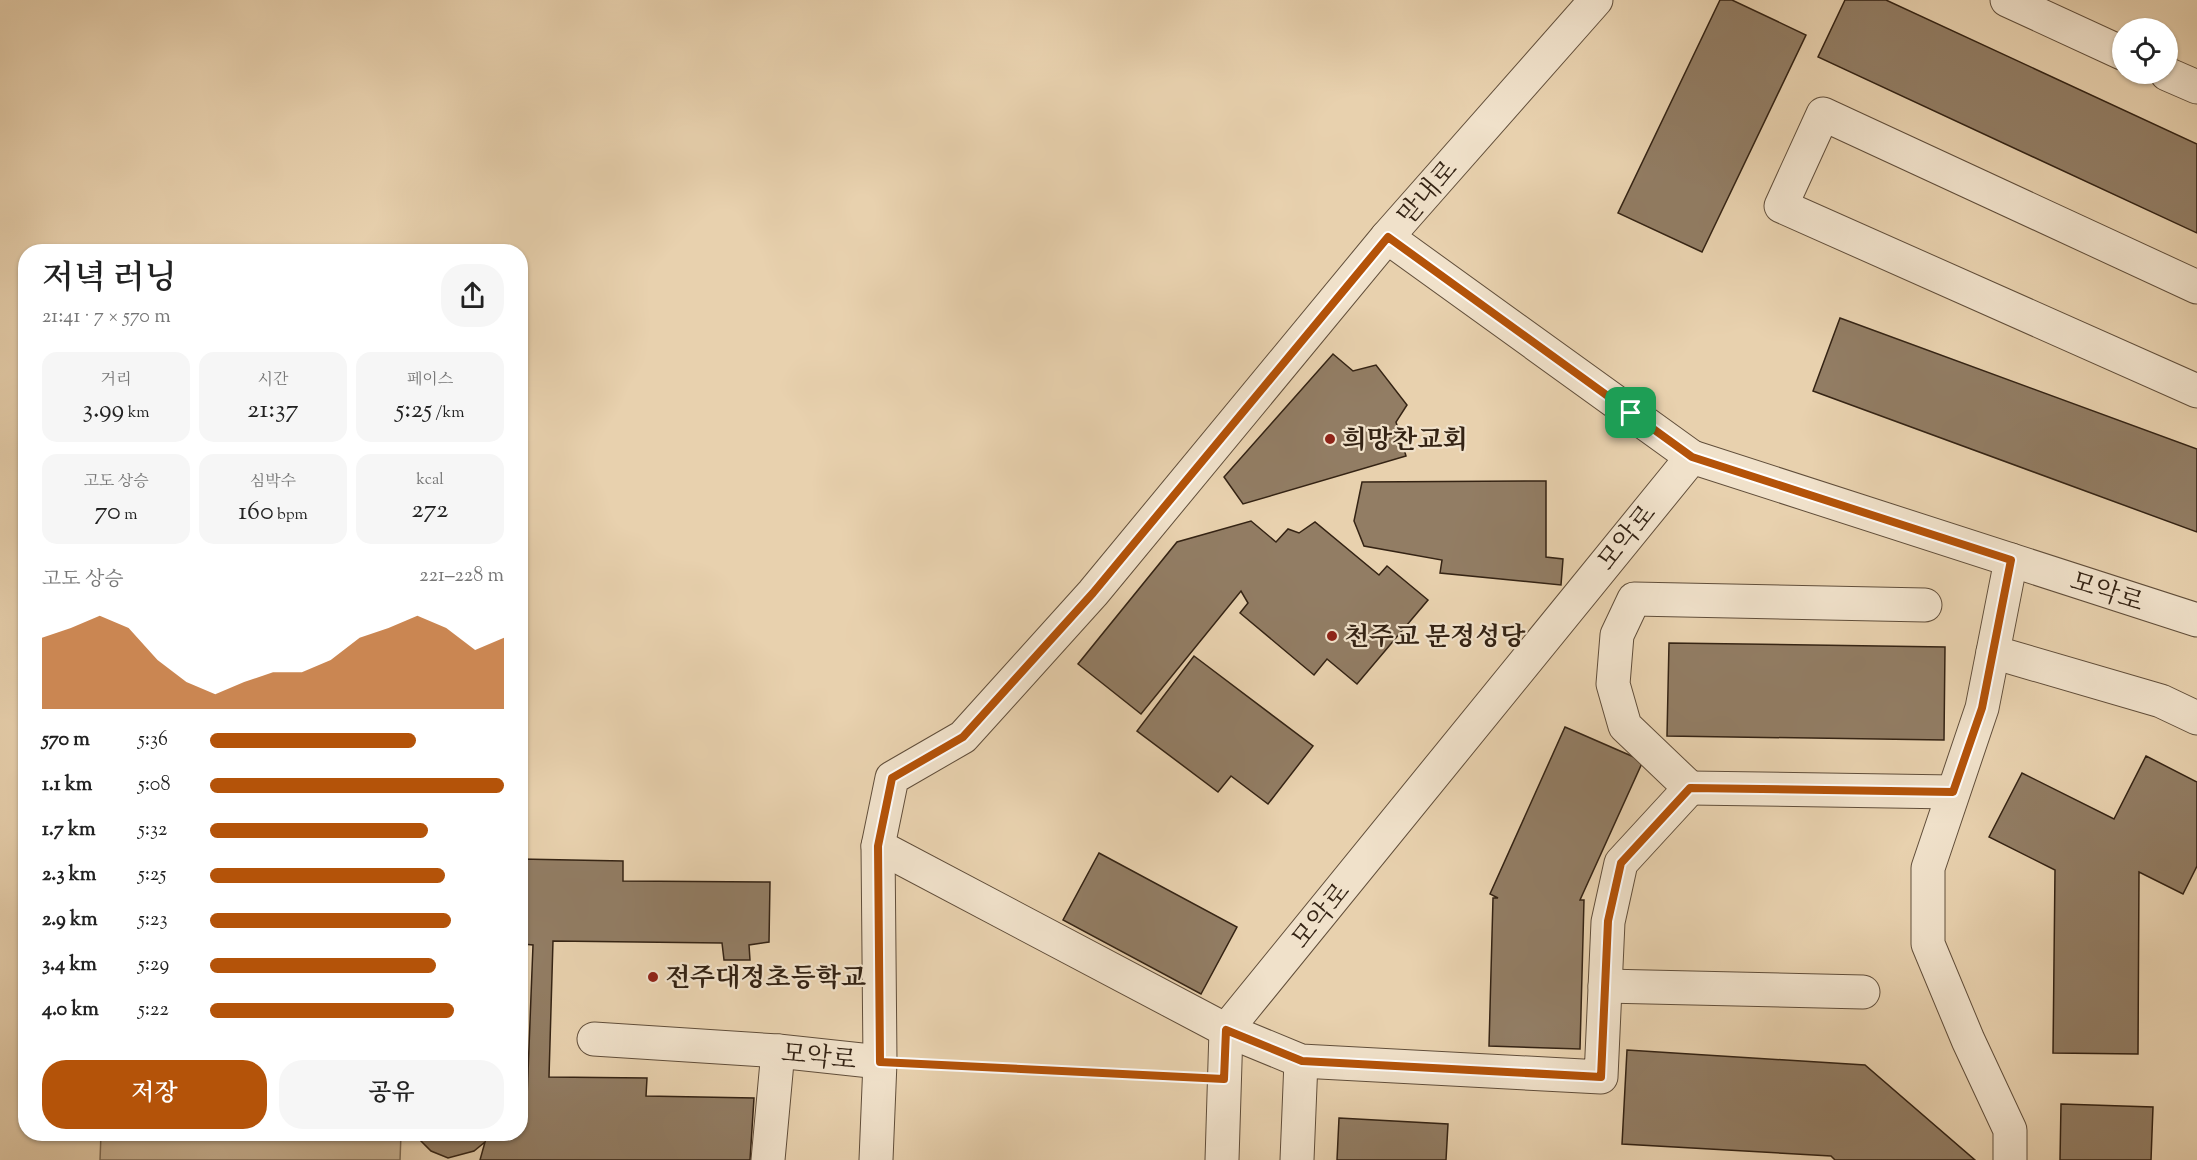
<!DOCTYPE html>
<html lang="ko">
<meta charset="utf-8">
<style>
:root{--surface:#fff;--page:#f6f6f6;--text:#222;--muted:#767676;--accent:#b45309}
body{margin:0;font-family:"Sorts Mill Goudy","Noto Serif KR",serif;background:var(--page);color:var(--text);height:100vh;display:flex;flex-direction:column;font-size:22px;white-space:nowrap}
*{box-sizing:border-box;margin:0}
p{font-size:20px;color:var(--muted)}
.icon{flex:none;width:33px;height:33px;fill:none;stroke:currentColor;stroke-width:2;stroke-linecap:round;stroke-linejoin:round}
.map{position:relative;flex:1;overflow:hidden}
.details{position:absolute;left:18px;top:244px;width:510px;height:897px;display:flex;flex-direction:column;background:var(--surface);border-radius:24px;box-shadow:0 2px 4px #0004}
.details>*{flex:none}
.controls{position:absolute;left:2112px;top:18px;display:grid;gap:12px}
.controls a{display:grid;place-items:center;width:66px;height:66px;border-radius:50%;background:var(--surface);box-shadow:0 2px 4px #0004;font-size:30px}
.pin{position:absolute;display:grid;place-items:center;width:51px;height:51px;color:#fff;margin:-26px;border-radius:12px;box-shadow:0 3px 9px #0006}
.round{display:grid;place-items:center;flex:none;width:63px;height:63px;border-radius:24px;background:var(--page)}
.head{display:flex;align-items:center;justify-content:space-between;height:102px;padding:0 24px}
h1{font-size:33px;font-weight:600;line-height:45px}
.figures{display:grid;grid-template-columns:repeat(3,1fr);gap:9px;height:102px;padding:6px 24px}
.figures div{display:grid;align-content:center;border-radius:15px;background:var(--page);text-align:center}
.figures b{font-size:26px;font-weight:600}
.figures small{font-size:16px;font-weight:400}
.figures p{font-size:16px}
.chart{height:168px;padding:12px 24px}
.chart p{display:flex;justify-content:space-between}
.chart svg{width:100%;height:108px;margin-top:6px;fill:var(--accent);opacity:.7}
.primary-button{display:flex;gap:12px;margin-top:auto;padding:12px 24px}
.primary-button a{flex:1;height:69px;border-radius:24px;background:var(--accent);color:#fff;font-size:24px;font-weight:600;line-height:69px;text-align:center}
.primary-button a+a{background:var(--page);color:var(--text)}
ul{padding:0 24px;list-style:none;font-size:20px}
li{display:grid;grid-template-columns:96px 72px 1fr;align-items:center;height:45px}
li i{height:15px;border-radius:8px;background:var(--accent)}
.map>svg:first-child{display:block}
.green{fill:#c9b394;stroke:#7e6b54;stroke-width:1.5}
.building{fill:#927d64;stroke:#342314;stroke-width:1.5}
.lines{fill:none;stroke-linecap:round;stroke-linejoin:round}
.minor-casing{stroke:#614e3a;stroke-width:35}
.path{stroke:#342314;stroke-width:4;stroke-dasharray:4.5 3;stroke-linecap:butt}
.minor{stroke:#f0e1ca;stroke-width:33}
.route-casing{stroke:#fff;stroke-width:12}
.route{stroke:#b45309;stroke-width:8}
.poi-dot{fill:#8f2418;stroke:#f0e1ca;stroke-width:2}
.labels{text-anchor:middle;stroke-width:4.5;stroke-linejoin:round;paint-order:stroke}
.street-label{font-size:26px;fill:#342314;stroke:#f0e1ca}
.poi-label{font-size:26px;font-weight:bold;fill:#342314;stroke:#f0e1ca;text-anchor:start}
</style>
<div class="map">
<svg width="2197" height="1160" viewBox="0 0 2197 1160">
<rect width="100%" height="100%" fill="#e8d1ae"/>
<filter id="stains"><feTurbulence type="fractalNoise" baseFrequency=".00333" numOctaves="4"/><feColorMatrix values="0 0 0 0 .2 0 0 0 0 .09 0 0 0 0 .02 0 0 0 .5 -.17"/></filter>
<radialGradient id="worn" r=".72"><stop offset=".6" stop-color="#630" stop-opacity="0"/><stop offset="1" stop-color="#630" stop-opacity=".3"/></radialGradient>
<!-- green -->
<polygon class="green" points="101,1134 401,1134 400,1160 100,1160"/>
<!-- building -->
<g class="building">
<polygon points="1720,0 1732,0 1806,35 1702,252 1618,213"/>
<polygon points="1845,0 1886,0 2197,144 2197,233 1818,57"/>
<polygon points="1840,318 2197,449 2197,532 1813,391"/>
<polygon points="1333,354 1353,371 1376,365 1407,405 1396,422 1406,456 1243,504 1224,477"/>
<polygon points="1546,481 1546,557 1563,559 1561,585 1440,573 1442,560 1364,546 1354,521 1362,482"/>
<polygon points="1251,521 1276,542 1288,529 1299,533 1315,522 1379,575 1387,566 1428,600 1357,684 1327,659 1314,675 1240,613 1248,603 1241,591 1141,714 1078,664 1177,542"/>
<polygon points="1669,643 1945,647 1944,740 1667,736"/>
<polygon points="1194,656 1313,746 1268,804 1231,776 1218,792 1137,731"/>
<polygon points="1565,727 1643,761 1580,900 1584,900 1580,1049 1489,1046 1493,898 1498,898 1490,894"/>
<polygon points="2146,756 2197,782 2197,866 2183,894 2139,872 2138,1054 2053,1053 2055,870 1989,837 2022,773 2114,819"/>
<polygon points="1099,853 1237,927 1201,994 1063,920"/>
<polygon points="520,859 623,861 623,881 770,882 769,942 749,945 750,960 724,960 722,943 553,941 549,1077 647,1078 646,1096 754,1098 750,1160 480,1160 485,1142 474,1151 448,1158 431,1151 416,1136 415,1134 520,1134 520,1097 527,1098 533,945 523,944 525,971 520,971"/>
<polygon points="1627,1050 1865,1065 1975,1160 1835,1160 1831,1156 1622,1144"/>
<polygon points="2061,1104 2153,1107 2151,1160 2060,1160"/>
<polygon points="1339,1118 1448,1124 1446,1160 1337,1160"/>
</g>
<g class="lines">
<defs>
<g id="minor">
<polyline points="2007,0 2122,53"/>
<polyline points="2167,74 2197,87"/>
<polyline points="1387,237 1692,457"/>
<polyline points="2197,287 1823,114 1781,206 2197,391"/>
<polyline points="1993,652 2161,701 2197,718"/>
<polyline points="1690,788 1953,792"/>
<polyline points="878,846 1226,1030 1301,1061 1601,1077 1608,922 1621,863 1690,788 1625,726 1613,684 1617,635 1634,599 1925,605"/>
<polyline points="1605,986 1863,992"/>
<polyline points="594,1039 778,1051 880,1062"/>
<polyline points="768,1160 778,1051"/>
<polyline points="876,1160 880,1062 878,846 892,778 963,737 1093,593 1387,237 1596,0"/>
<polyline points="1222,1160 1226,1030 1692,457 2197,620"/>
<polyline points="1297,1160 1301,1061"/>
<polyline points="2010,1160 2010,1130 1968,1040 1928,944 1928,868 1982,708 2011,560"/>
</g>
</defs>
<!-- minor casing -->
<use href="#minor" class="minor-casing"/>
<!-- path -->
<polyline class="path" points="916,1064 1187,1078"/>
<!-- minor -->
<use href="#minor" class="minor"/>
</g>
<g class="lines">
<defs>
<polygon id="route" points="1388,237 1692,457 2011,560 1982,708 1953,792 1690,788 1621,863 1608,921 1601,1077 1302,1061 1226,1030 1224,1079 880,1062 878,846 892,778 963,737 1093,593"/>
</defs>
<!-- route casing -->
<use href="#route" class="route-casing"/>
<!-- route -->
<use href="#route" class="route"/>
</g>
<!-- markers -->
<g class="poi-dot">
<circle cx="1330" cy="439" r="6"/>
<circle cx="1332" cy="636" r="6"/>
<circle cx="653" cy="977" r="6"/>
</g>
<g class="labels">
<!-- street labels -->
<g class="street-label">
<text transform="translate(1427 192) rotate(-49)" y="9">맏내로</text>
<text transform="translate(1626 537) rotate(-51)" y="9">모악로</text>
<text transform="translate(2107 591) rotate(18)" y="9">모악로</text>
<text transform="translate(1320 915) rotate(-51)" y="9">모악로</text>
<text transform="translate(819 1056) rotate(6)" y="9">모악로</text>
</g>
<!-- poi labels -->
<g class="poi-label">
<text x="1342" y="448">희망찬교회</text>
<text x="1344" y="645">천주교 문정성당</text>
<text x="665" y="986">전주대정초등학교</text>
</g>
</g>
<rect width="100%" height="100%" filter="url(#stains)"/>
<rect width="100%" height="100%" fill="url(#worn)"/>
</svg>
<div class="controls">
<a><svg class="icon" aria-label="locate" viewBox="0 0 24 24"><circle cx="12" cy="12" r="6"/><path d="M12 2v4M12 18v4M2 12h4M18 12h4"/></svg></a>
</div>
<div class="pin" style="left:1631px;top:413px;background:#1e9e55"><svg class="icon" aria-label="arrive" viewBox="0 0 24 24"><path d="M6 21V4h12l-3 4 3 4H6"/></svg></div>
<section class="details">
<div class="head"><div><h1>저녁 러닝</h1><p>21:41 · 7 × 570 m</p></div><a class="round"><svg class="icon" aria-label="share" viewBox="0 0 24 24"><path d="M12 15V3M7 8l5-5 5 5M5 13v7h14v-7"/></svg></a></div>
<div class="figures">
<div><p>거리</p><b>3.99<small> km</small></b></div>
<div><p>시간</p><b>21:37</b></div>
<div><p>페이스</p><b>5:25<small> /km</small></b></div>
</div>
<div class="figures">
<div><p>고도 상승</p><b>70<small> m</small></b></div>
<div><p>심박수</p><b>160<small> bpm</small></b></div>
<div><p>kcal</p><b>272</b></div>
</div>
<div class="chart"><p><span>고도 상승</span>221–228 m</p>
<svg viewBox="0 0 160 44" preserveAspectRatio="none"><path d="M0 44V15L10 11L20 6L30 11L40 24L50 33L60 38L70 33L80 29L90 29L100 24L110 15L120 11L130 6L140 11L150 20L160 15V44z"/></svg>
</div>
<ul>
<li><b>570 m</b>5:36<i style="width:70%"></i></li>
<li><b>1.1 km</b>5:08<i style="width:100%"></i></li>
<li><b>1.7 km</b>5:32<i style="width:74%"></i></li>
<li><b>2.3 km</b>5:25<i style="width:80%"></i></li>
<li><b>2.9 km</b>5:23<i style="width:82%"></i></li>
<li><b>3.4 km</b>5:29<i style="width:77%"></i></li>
<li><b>4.0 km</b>5:22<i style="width:83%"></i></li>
</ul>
<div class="primary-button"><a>저장</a><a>공유</a></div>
</section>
</div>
